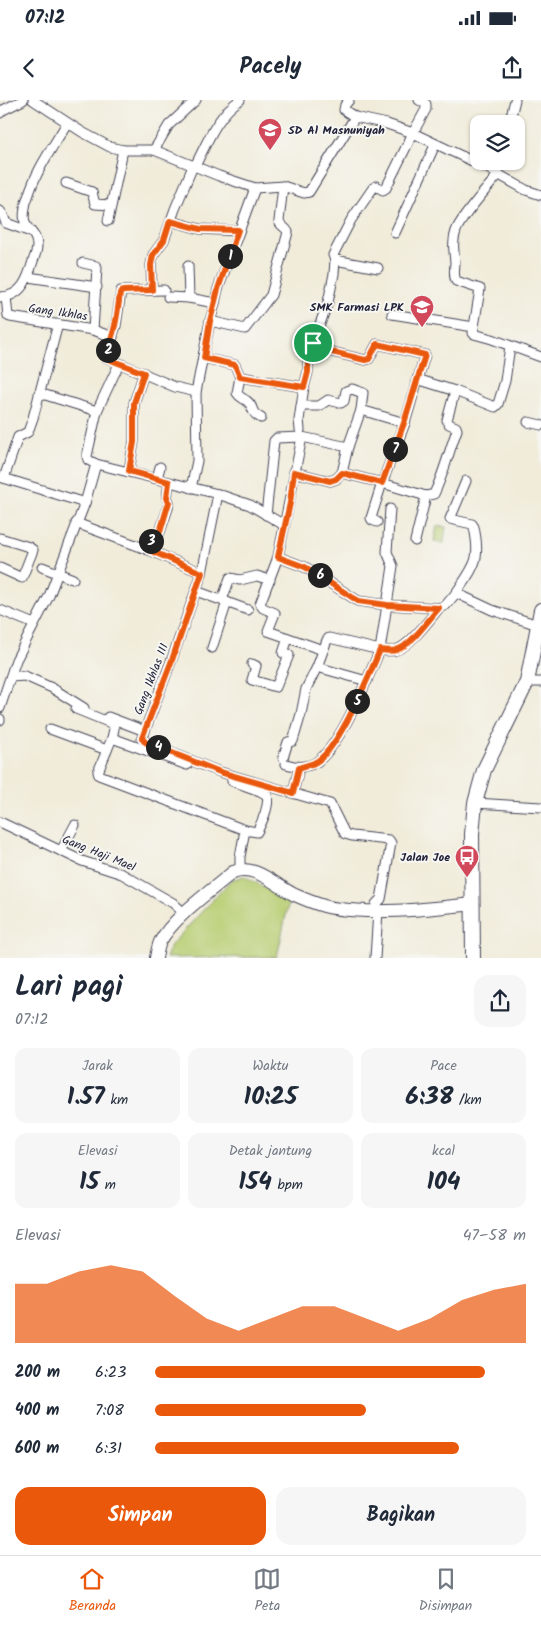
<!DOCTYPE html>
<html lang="id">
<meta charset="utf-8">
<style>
:root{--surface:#fff;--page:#f6f6f7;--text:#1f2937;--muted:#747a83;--line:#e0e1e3;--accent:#ea580c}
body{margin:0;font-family:Kalam,sans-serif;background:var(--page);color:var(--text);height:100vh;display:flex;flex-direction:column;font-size:19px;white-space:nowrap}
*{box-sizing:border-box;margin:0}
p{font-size:16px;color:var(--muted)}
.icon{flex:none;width:28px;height:28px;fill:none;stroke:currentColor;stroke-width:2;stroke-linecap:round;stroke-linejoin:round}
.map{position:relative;height:858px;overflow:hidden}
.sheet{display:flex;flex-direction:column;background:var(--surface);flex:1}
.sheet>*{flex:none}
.controls{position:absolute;left:470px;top:15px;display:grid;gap:10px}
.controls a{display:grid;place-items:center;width:55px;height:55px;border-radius:10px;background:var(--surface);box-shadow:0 1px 4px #0004;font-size:25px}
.pin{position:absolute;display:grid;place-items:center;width:42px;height:42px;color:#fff;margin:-21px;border:2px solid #fff;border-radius:50%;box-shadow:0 1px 5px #0007}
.km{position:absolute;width:25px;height:25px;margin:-12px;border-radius:50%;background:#222;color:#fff;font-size:14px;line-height:25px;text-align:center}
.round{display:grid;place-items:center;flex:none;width:52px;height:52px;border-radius:15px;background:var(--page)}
.overview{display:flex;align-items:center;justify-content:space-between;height:85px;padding:0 15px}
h1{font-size:28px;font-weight:800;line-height:38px}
.figures{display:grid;grid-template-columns:repeat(3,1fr);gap:8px;height:85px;padding:5px 15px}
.figures div{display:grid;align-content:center;border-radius:12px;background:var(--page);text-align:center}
.figures b{font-size:25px;font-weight:800}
.figures small{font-size:14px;font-weight:400}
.figures p{font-size:14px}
.chart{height:140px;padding:10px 15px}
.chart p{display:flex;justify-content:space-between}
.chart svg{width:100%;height:90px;margin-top:5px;fill:var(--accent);opacity:.7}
.primary-button{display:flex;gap:10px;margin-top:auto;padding:10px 15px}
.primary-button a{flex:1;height:58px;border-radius:15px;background:var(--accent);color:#fff;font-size:20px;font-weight:800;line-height:58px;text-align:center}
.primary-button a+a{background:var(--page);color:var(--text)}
ul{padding:0 15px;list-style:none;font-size:16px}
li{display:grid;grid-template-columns:80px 60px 1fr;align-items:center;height:38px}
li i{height:12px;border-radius:6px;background:var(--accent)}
.status{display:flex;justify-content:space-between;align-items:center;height:35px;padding:0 25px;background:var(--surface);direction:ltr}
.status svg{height:14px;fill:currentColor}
header{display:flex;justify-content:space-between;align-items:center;height:65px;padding:0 15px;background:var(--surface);font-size:22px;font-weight:800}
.menu{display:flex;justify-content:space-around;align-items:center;height:70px;border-top:1px solid var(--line);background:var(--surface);font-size:14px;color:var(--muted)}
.menu a{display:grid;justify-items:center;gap:2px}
.menu .current{color:var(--accent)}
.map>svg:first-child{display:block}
.green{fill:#b7cd71;stroke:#6c7856}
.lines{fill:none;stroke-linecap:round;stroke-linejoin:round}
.street-casing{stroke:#414053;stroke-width:11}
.secondary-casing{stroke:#414053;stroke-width:14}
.primary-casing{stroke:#414053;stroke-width:16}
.street{stroke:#fff;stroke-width:9}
.secondary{stroke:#fff;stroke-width:12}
.primary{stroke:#fff;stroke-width:14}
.route-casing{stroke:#fff;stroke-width:10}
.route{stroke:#ea580c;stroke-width:6}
.labels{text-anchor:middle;stroke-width:4;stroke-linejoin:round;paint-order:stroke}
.poi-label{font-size:12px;font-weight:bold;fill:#22223b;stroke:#f6f6f2;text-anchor:end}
.street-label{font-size:12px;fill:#22223b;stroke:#f6f6f2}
</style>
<div class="status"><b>07:12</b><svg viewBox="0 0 49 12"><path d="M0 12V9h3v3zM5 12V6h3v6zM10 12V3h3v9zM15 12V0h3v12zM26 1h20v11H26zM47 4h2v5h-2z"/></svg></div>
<header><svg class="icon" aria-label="back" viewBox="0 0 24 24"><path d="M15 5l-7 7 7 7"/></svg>Pacely<svg class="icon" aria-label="share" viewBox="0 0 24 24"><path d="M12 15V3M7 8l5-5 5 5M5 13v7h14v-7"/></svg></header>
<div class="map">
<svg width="541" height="858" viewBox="0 0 541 858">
<rect width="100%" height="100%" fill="#f6f6f2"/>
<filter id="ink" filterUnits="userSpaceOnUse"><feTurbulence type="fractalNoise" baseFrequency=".02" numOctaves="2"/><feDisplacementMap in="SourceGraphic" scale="10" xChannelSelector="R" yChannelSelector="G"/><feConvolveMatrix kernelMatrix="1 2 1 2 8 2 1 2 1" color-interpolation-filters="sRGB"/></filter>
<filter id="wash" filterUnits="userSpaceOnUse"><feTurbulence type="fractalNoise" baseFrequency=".0096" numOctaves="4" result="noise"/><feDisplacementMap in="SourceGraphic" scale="20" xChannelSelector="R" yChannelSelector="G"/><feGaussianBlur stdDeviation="1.12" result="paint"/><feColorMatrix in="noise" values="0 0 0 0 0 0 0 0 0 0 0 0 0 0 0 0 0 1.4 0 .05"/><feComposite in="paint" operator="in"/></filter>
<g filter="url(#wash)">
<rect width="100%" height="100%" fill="#f1ecda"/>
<!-- green -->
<g class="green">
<polygon points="437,426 446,427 444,443 434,441"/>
<polygon points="244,776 289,801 277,857 166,858 171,845 231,780"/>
</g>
</g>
<g filter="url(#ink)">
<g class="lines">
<defs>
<g id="street">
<polyline points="33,0 82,32 110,47 123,50 154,50 219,76 255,88 283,86 304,93 309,92 355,17"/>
<polyline points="349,0 345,5 344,10 355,17 387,24 413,33 489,69 526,90 541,95"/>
<polyline points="0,13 3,10 23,0"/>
<polyline points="509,24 515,0"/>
<polyline points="154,50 169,25 196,0"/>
<path d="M195,66C207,43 217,15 240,0"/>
<path d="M499,74C489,86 460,118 456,131C452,142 454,151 455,162C455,169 453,175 456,181L480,189L473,233L474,234L492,239L541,257"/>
<polyline points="66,83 92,92 95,104 110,105"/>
<polyline points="0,111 3,115 6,123 31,132"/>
<polyline points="108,121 123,50"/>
<polyline points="171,121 200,129 238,131"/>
<polyline points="395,133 435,45"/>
<polyline points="83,163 96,166 97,168 93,230"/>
<polyline points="188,166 189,198"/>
<polyline points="378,168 335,160 333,155 351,120 373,88 376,86 383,90 386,88 413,33 426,9 426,4 419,0"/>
<polyline points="28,177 97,187"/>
<polyline points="152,190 151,165 153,155 164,140 175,109 193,66"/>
<polyline points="164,190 121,191 116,226 105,257 175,287 196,292"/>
<path d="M0,197C22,197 28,178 33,161C35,156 37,151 37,146C37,134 29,132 25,123C23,116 25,103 28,97C36,70 53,47 67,23"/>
<polyline points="6,197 8,216 10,217 93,230 113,237"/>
<polyline points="168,197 189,198 215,203"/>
<polyline points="392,214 474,227"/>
<path d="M210,221L245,229L271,195L288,132C286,127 280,126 279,121L283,86"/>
<polyline points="313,243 332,252 365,260 369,259 377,244 425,255 405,323 382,383 371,418 372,420 377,422"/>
<path d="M203,258L235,265L240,277L237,293C240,298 243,298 247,301C255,307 249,312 261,318"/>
<polyline points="119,264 97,311 87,356 88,360 96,364 218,394 250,405 284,425"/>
<polyline points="240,277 304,287 299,320 300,330"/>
<polyline points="417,279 455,291 495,307 498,304 505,281 510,246"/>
<polyline points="304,287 308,272 308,251 313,243 328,202 334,174 335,160"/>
<polyline points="39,293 97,311"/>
<polyline points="301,306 319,306 328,300 341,303 344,301 346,291 352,289 363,293 361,310 348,347 342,373 382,383 426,396"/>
<polyline points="361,310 405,323"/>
<polyline points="528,322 541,325"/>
<polyline points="302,337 278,457 305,467 358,501 387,505 439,508 446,505 456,493 492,510 538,525"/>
<polyline points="129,371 134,341 134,303 144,273"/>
<polyline points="294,372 330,381 336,379 342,373"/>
<polyline points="0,377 85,403"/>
<polyline points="4,378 18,337 28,332 33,318 58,224"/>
<polyline points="157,378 160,367"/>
<polyline points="191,388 197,361 196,292 210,221 213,211 218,189 255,88"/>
<polyline points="218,394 202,473 172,559 142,638 147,643 220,672 330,704 345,734 352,736 389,740 391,743 381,799 376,804 375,811"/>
<polyline points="266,415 274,341 277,338 302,337 348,347"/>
<polyline points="76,423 149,450 202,473"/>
<polyline points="0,438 29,447 33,450 22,478 0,468"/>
<path d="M415,441L426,396L434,394C444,373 449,351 457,330L456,327L449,324L447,320L455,291"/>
<polyline points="149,450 154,433 160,432 168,408 169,402 167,398 169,382"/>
<polyline points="278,457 260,504 263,508 275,513 268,531 323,550"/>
<polyline points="42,467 73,479"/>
<polyline points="196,491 248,510"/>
<path d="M456,493C475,465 481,461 474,427L472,424L450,419L466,381"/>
<polyline points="222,500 230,478 240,480 257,476 270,480"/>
<polyline points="0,510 34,524"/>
<polyline points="212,548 227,502"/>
<polyline points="252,564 256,566 252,580 276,587 289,555 283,553 288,538"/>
<polyline points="317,567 367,581"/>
<polyline points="11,577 25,576 52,588 84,608"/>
<polyline points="527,582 541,582"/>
<polyline points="0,608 16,560 49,496 85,403 96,364"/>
<polyline points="76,609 113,624 114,629 112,638 187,665"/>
<polyline points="108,617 145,631"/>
<polyline points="0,619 0,620"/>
<polyline points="50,629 107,650"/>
<path d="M112,638L98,672L99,675L245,730L257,732C262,722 270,706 267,695L260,691L232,681"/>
<polyline points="283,658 288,642 293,641 301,614 306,589 317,567 327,540 329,538 380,550 393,466 387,452 390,409"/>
<path d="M286,664C296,667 306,668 315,663C340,648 368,577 380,550C385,550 391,552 396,550C409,547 430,519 439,508"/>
<polyline points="293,693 299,668"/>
<polyline points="475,703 541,707"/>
<polyline points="0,722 82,761 122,774 173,803 185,814"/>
<polyline points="61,751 75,725"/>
<polyline points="240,769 240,757 245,730"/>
<polyline points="375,858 378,811"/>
</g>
<path id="secondary" d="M156,858C157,852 158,847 160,842C173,817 211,791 233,772C255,763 276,786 295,795C304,799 314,803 324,806C337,810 352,810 366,811C402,812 437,808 473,804"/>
<polyline id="primary" points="473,858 472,734 475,703 484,670 527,582 541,510"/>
</defs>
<!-- street casing -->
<use href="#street" class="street-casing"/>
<!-- secondary casing -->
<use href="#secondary" class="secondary-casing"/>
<!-- primary casing -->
<use href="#primary" class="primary-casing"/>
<!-- street -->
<use href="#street" class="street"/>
<!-- secondary -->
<use href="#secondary" class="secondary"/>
<!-- primary -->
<use href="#primary" class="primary"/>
</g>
</g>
<g class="lines" filter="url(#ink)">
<defs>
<path id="route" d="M170,121L200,129L238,130L218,189L210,221L204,258L235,265L240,277L304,287L308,272V251L313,243L332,252L365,260L369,259L377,244L425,255L404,323L382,383L342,373L336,379L330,381L294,372L290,403L278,457L305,467L358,501L387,505L439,508C429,519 410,547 396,550C391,552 385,550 380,550C369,575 338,652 314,663C310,665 304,666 299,668L293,693L220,672L147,643L144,641L142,638L172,560L202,473L149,450L154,432H160L169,402L167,398L169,382L129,371L134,342V303L144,273L106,258L105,256C115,232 117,218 120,193L123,191L152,190L151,165L153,155L164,140Z"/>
</defs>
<!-- route casing -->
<use href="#route" class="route-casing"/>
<!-- route -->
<use href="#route" class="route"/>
</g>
<!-- icons -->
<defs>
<symbol id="school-pin" viewBox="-11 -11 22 30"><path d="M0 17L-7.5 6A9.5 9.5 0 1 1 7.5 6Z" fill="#d1495b" stroke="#f6f6f2"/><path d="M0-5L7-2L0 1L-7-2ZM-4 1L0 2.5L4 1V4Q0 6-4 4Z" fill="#fff"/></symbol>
<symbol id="bus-pin" viewBox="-11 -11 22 30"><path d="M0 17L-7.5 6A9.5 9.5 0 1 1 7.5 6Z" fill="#d1495b" stroke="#f6f6f2"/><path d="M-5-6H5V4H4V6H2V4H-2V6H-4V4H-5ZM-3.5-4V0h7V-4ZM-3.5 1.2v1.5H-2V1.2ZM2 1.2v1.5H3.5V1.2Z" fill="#fff"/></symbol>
</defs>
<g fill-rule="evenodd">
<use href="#school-pin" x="256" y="16" width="28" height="38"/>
<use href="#school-pin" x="408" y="193" width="28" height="38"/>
<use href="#bus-pin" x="453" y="743" width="28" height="38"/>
</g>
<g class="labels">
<!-- poi labels -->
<g class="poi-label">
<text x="288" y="34" text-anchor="start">SD Al Masnuniyah</text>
<text x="404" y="211">SMK Farmasi LPK</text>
<text x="450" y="761">Jalan Joe</text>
</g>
<!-- street labels -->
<g class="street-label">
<text transform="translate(58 212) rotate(8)" y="4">Gang Ikhlas</text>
<text transform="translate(151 579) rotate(-69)" y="4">Gang Ikhlas III</text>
<text transform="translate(99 753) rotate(22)" y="4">Gang Haji Mael</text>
</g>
</g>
</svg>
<div class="controls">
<a><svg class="icon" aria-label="layers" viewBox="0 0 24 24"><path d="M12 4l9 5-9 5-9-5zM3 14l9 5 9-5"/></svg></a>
</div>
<div class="pin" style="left:313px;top:243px;background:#1e9e55"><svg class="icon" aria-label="arrive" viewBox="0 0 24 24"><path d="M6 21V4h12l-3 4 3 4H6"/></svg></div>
<b class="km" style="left:230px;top:156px">1</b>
<b class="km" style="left:108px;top:250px">2</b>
<b class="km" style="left:151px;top:441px">3</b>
<b class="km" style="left:158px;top:647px">4</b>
<b class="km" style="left:357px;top:601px">5</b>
<b class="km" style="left:320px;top:475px">6</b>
<b class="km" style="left:395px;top:349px">7</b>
</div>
<section class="sheet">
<div class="overview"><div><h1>Lari pagi</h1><p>07:12</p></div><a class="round"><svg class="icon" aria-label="share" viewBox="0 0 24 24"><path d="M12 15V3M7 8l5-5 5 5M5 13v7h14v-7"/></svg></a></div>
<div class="figures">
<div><p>Jarak</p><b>1.57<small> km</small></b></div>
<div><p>Waktu</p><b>10:25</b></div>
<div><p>Pace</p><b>6:38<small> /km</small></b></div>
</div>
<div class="figures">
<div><p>Elevasi</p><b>15<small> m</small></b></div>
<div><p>Detak jantung</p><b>154<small> bpm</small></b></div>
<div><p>kcal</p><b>104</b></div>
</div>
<div class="chart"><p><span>Elevasi</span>47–58 m</p>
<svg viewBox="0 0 160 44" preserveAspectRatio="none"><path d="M0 44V15L10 15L20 9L30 6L40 9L50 21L60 32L70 38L80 32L90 26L100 26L110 32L120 38L130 32L140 23L150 18L160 15V44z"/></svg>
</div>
<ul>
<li><b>200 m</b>6:23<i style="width:89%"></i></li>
<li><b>400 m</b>7:08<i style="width:57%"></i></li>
<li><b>600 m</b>6:31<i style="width:82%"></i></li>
</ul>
<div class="primary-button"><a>Simpan</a><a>Bagikan</a></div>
</section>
<nav class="menu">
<a class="current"><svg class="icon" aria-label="home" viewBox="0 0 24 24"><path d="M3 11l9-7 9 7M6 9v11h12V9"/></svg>Beranda</a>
<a><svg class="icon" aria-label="map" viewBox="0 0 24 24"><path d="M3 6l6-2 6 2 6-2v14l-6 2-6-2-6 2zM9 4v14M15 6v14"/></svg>Peta</a>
<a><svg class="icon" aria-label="saved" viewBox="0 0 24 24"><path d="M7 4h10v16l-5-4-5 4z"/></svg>Disimpan</a>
</nav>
